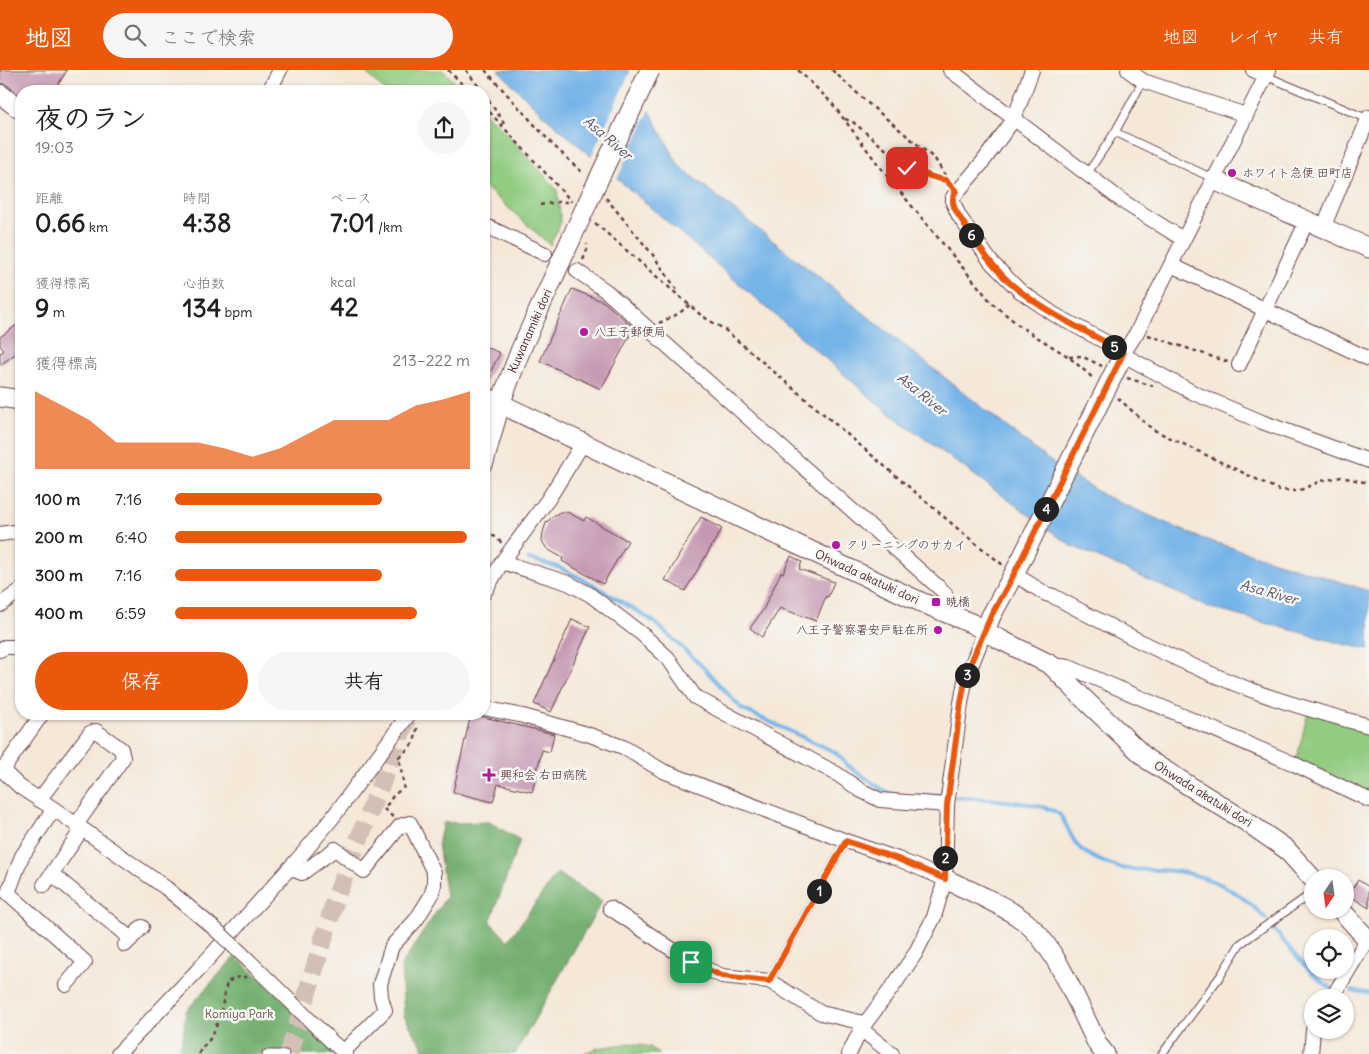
<!DOCTYPE html>
<html lang="ja">
<meta charset="utf-8">
<style>
:root{--surface:#fff;--page:#f6f6f6;--text:#202124;--muted:#757577;--accent:#ea580c}
body{margin:0;font-family:Delius,"Klee One",sans-serif;background:var(--page);color:var(--text);height:100vh;display:flex;flex-direction:column;font-size:19px;white-space:nowrap}
*{box-sizing:border-box;margin:0}
p{font-size:16px;color:var(--muted)}
.icon{flex:none;width:28px;height:28px;fill:none;stroke:currentColor;stroke-width:2;stroke-linecap:round;stroke-linejoin:round}
.map{position:relative;flex:1;overflow:hidden}
.side{position:absolute;left:15px;top:15px;width:475px;height:635px;display:flex;flex-direction:column;background:var(--surface);border-radius:20px;box-shadow:0 1px 4px #0004}
.side>*{flex:none}
.needle{width:32px;rotate:193deg}
.fabs{position:absolute;left:1304px;top:799px;display:grid;gap:10px}
.fabs a{display:grid;place-items:center;width:50px;height:50px;border-radius:50%;background:var(--surface);box-shadow:0 1px 4px #0004;font-size:25px}
.pin{position:absolute;display:grid;place-items:center;width:42px;height:42px;color:#fff;margin:-21px;border-radius:10px;box-shadow:0 2px 8px #0006}
.km{position:absolute;width:25px;height:25px;margin:-12px;border-radius:50%;background:#222;color:#fff;font-size:14px;line-height:25px;text-align:center}
.round{display:grid;place-items:center;flex:none;width:52px;height:52px;border-radius:26px;background:var(--page)}
.overview{display:flex;align-items:center;justify-content:space-between;height:85px;padding:0 20px}
h1{font-size:28px;font-weight:800;line-height:38px}
.stats{display:grid;grid-template-columns:repeat(3,1fr);gap:8px;height:85px;padding:5px 20px}
.stats div{display:grid;align-content:center}
.stats b{font-size:25px;font-weight:800}
.stats small{font-size:14px;font-weight:400}
.stats p{font-size:14px}
.chart{height:140px;padding:10px 20px}
.chart p{display:flex;justify-content:space-between}
.chart svg{width:100%;height:90px;margin-top:5px;fill:var(--accent);opacity:.7}
.button{display:flex;gap:10px;margin-top:auto;padding:10px 20px}
.button a{flex:1;height:58px;border-radius:30px;background:var(--accent);color:#fff;font-size:20px;font-weight:800;line-height:58px;text-align:center}
.button a+a{background:var(--page);color:var(--text)}
ul{padding:0 20px;list-style:none;font-size:16px}
li{display:grid;grid-template-columns:80px 60px 1fr;align-items:center;height:38px}
li i{height:12px;border-radius:6px;background:var(--accent)}
header{display:flex;align-items:center;gap:30px;box-sizing:border-box;height:70px;padding:0 25px;background:var(--accent);color:#fff}
header strong{font-size:24px}
nav{display:flex;gap:28px;margin-inline-start:auto;font-size:18px}
.search{width:350px;height:45px;background:var(--page);display:flex;align-items:center;gap:12px;box-sizing:border-box;padding:0 18px;border-radius:28px;color:var(--muted);font-size:19px}
.map>svg:first-child{display:block}
.green{fill:#91cc81;stroke:#6e7656}
.forest{fill:#74b06f;stroke:#5f684d}
.water{fill:#74b4e8;stroke:#5f6a8a}
.pier{fill:#f5e8d8}
.lines{fill:none;stroke-linecap:round;stroke-linejoin:round}
.stream{stroke:#74b4e8;stroke-width:4}
.building{fill:#c597b2}
.secondary-tunnel{stroke:#d3c0b5;stroke-width:19;stroke-dasharray:19 9;stroke-linecap:butt}
.lane-casing{stroke:#643d45;stroke-width:9}
.street-casing{stroke:#643d45;stroke-width:16}
.secondary-casing{stroke:#643d45;stroke-width:21}
.path{stroke:#643d45;stroke-width:2.5;stroke-dasharray:4 4;stroke-linecap:butt}
.lane{stroke:#fff;stroke-width:7}
.street{stroke:#fff;stroke-width:14}
.secondary{stroke:#fff;stroke-width:19}
.street-bridge-casing{stroke:#643d45;stroke-width:16;stroke-linecap:butt}
.secondary-bridge-casing{stroke:#643d45;stroke-width:21;stroke-linecap:butt}
.street-bridge{stroke:#fff;stroke-width:14}
.secondary-bridge{stroke:#fff;stroke-width:19}
.route-casing{stroke:#fff;stroke-width:10}
.route{stroke:#ea580c;stroke-width:6}
.poi-dot{fill:#b5179e;stroke:#f6f6f2;stroke-width:2}
.labels{text-anchor:middle;stroke-width:5;stroke-linejoin:round;paint-order:stroke}
.poi-label{font-size:12px;fill:#4a1f2b;stroke:#f6f6f2;text-anchor:start}
.street-label{font-size:12px;fill:#4a1f2b;stroke:#f6f6f2}
.park-label{font-size:12px;fill:#5f5345;stroke:#f6f6f2}
.water-label{font-size:14px;font-style:italic;fill:#59536d;stroke:#f6f6f2}
</style>
<header>
<strong>地図</strong>
<div class="search"><svg class="icon" aria-label="search" viewBox="0 0 24 24"><circle cx="10" cy="10" r="6"/><path d="M15 15l6 6"/></svg>ここで検索</div>
<nav><a>地図</a><a>レイヤ</a><a>共有</a></nav>
</header>
<div class="map">
<svg width="1369" height="984" viewBox="0 0 1369 984">
<rect width="100%" height="100%" fill="#f6f6f2"/>
<filter id="ink" filterUnits="userSpaceOnUse"><feTurbulence type="fractalNoise" baseFrequency=".02" numOctaves="2"/><feDisplacementMap in="SourceGraphic" scale="10" xChannelSelector="R" yChannelSelector="G"/><feConvolveMatrix kernelMatrix="1 2 1 2 8 2 1 2 1" color-interpolation-filters="sRGB"/></filter>
<filter id="wash" filterUnits="userSpaceOnUse"><feTurbulence type="fractalNoise" baseFrequency=".0096" numOctaves="4" result="noise"/><feDisplacementMap in="SourceGraphic" scale="20" xChannelSelector="R" yChannelSelector="G"/><feGaussianBlur stdDeviation="1.12" result="paint"/><feColorMatrix in="noise" values="0 0 0 0 0 0 0 0 0 0 0 0 0 0 0 0 0 1.4 0 .05"/><feComposite in="paint" operator="in"/></filter>
<g filter="url(#wash)">
<rect width="100%" height="100%" fill="#f5e8d8"/>
<!-- green -->
<g class="green">
<polygon points="363,0 443,0 464,21 385,21"/>
<polygon points="484,41 510,67 557,120 561,152 550,175 484,116"/>
<polygon points="1308,642 1369,659 1369,725 1296,692"/>
<polygon points="631,973 650,977 659,984 581,984 598,978"/>
</g>
<!-- forest -->
<g class="forest">
<polygon points="489,752 520,770 490,852 508,871 557,803 602,831 515,984 427,984 404,946 401,896 446,827 438,774 443,753"/>
<polygon points="235,886 342,984 177,984 183,968 186,941"/>
</g>
<!-- water -->
<polygon class="water" points="498,0 628,0 679,96 1047,389 1103,425 1198,467 1369,521 1369,579 1343,574 1211,538 1070,475 884,339 539,41"/>
<!-- pier -->
<polygon class="pier" points="631,0 651,37 616,111 590,89"/>
<g class="lines">
<!-- stream -->
<g class="stream">
<polyline points="529,489 558,497 592,514 653,551 700,594 742,639 835,682 847,695 883,720 895,725"/>
<polyline points="917,726 942,725"/>
<path d="M956,727C975,728 1049,732 1060,745C1067,754 1070,766 1077,775C1085,785 1105,793 1117,797C1130,801 1148,799 1162,800C1203,802 1238,818 1266,849"/>
<path d="M1271,856C1290,878 1307,903 1331,918"/>
<polyline points="1352,921 1369,923"/>
</g>
</g>
<g id="blocks">
<!-- building -->
<g class="building">
<polygon points="0,0 67,0 54,21 21,21 21,26 7,15 0,13"/>
<polygon points="572,219 604,232 634,258 601,319 540,291"/>
<polygon points="21,252 21,280 0,295 0,283 4,281 0,275 0,267"/>
<polygon points="484,276 500,283 484,315"/>
<polygon points="560,442 567,442 584,451 586,447 628,471 603,514 562,491 563,488 547,479 542,471 543,462 546,453 553,446"/>
<polygon points="701,447 722,459 685,521 665,510"/>
<polygon points="791,486 802,492 799,499 834,512 828,527 826,526 816,551 780,538 762,567 750,558 763,540 781,502 783,503"/>
<polygon points="572,549 590,557 551,642 534,634"/>
<polygon points="471,644 554,664 550,682 542,680 532,722 498,714 493,732 453,722"/>
<polygon points="1358,810 1369,817 1369,838 1348,825"/>
</g>
</g>
</g>
<g filter="url(#ink)">
<use href="#blocks" fill-opacity="0" stroke="#643d45" stroke-width="1"/>
<g class="lines">
<!-- secondary-tunnel -->
<polyline class="secondary-tunnel" points="289,984 336,827 407,648"/>
<defs>
<g id="lane">
<polyline points="1266,6 1368,49"/>
<polyline points="1115,62 1214,109"/>
<polyline points="1087,104 1115,62 1143,11"/>
<polyline points="769,911 846,771"/>
<polyline points="266,984 285,984"/>
<polyline points="1162,984 1221,905 1240,874 1312,823"/>
</g>
<g id="street">
<polyline points="950,0 1125,133 1183,169"/>
<polyline points="1032,0 1014,49 982,93 953,127 953,132 959,146 991,192 1020,221 1055,245 1115,277 1129,288 1194,323 1262,352 1369,391"/>
<polyline points="1128,0 1143,11 1246,45"/>
<polyline points="1253,0 1266,6"/>
<polyline points="269,21 280,0"/>
<polyline points="484,155 545,184"/>
<polyline points="1323,158 1369,47"/>
<polyline points="1171,195 1369,289"/>
<polyline points="577,201 606,221 945,523 947,532 944,541"/>
<polyline points="1123,284 1137,262 1269,0"/>
<polyline points="1239,295 1307,151"/>
<polyline points="0,464 21,461"/>
<polyline points="502,492 568,513 589,524 643,565 668,588 695,627 837,704 860,720 880,730 947,735"/>
<path d="M1014,504L1046,524L1053,526C1119,562 1188,597 1259,623C1295,636 1332,646 1369,656"/>
<polyline points="484,523 502,492 549,428 583,373"/>
<polyline points="0,535 21,520"/>
<polyline points="0,580 5,577 21,577"/>
<polyline points="1051,595 1069,597 1292,693 1369,730"/>
<polyline points="484,638 523,646 587,664 623,677 663,701 846,771 898,789 945,809"/>
<polyline points="0,698 20,717 54,739 166,818 215,859"/>
<polyline points="2,701 42,644"/>
<polyline points="39,730 90,663 96,661 121,679 123,688 76,755"/>
<polyline points="54,739 22,786 8,823 85,892 66,915"/>
<polyline points="290,798 302,803 335,779 364,801 400,756 410,753 434,803 434,815 431,826 416,850 392,876 380,914 381,927 385,940 343,982"/>
<polyline points="52,804 131,869"/>
<polyline points="44,815 82,759"/>
<polyline points="610,838 691,892 722,906 769,911 821,943 864,953"/>
<polyline points="125,875 142,857"/>
<polyline points="241,883 332,972 346,984"/>
<polyline points="1332,928 1369,866"/>
<polyline points="861,959 892,984"/>
<polyline points="118,984 197,901 305,781 333,747 409,644"/>
<polyline points="849,984 861,959 894,915 915,884 934,847 945,809 947,735 961,633 965,611 985,561"/>
<polyline points="1311,984 1313,960"/>
</g>
<g id="secondary">
<polyline points="0,24 21,40"/>
<polyline points="1214,110 1369,178"/>
<polyline points="484,326 768,461 923,533 973,554 997,568 1051,595 1083,628 1148,690 1247,752 1286,779 1312,808"/>
<polyline points="0,327 21,330"/>
<polyline points="484,392 500,334 521,279 587,134"/>
<polyline points="985,561 991,546 1018,496"/>
<path d="M945,809C970,821 998,832 1020,848C1055,871 1079,938 1098,975L1105,984"/>
<polyline points="1341,840 1369,871"/>
</g>
</defs>
<!-- lane casing -->
<use href="#lane" class="lane-casing"/>
<!-- street casing -->
<use href="#street" class="street-casing"/>
<!-- secondary casing -->
<use href="#secondary" class="secondary-casing"/>
<!-- path -->
<g class="path">
<polyline points="448,0 469,21"/>
<polyline points="466,0 482,21"/>
<polyline points="485,0 552,74 584,104"/>
<polyline points="798,0 831,32 887,106 992,233 1021,257 1069,287 1094,309"/>
<polyline points="832,0 869,34 935,89 949,112"/>
<polyline points="484,24 503,51 504,55"/>
<polyline points="484,36 572,132"/>
<polyline points="845,49 853,52 907,97 920,101 938,109 946,110"/>
<polyline points="606,128 653,185 679,223"/>
<polyline points="540,135 558,132 571,132"/>
<polyline points="595,153 702,246 724,259 964,464 1003,495"/>
<polyline points="583,190 587,180 587,174"/>
<polyline points="659,253 678,244 690,235"/>
<polyline points="1148,265 1228,292"/>
<polyline points="1069,287 1081,286 1102,296"/>
<polyline points="1127,308 1153,316"/>
<polyline points="1118,328 1152,359 1279,420 1298,421 1321,411 1341,407 1369,413"/>
<polyline points="484,466 494,466 502,473"/>
<polyline points="484,474 489,491"/>
<path d="M393,747L384,739L393,726L404,717L399,687C411,677 417,671 417,655"/>
<path d="M199,984C201,976 209,973 212,965C221,948 223,930 227,912L241,906L248,908"/>
</g>
<!-- lane -->
<use href="#lane" class="lane"/>
<!-- street -->
<use href="#street" class="street"/>
<!-- secondary -->
<use href="#secondary" class="secondary"/>
<defs>
<polyline id="street-bridge" points="215,859 241,883"/>
<g id="secondary-bridge">
<polyline points="587,134 650,0"/>
<polyline points="1018,496 1119,293"/>
</g>
</defs>
<!-- street-bridge casing -->
<use href="#street-bridge" class="street-bridge-casing"/>
<!-- secondary-bridge casing -->
<use href="#secondary-bridge" class="secondary-bridge-casing"/>
<!-- street-bridge -->
<use href="#street-bridge" class="street-bridge"/>
<!-- secondary-bridge -->
<use href="#secondary-bridge" class="secondary-bridge"/>
</g>
</g>
<g class="lines" filter="url(#ink)">
<defs>
<path id="route" d="M691,892L722,906L769,911L846,771L898,789L945,809L947,735L961,633L965,611L972,590L991,546L1014,504L1123,284L1115,277C1079,258 1041,240 1010,213C992,196 976,174 963,152C957,143 948,132 956,121L946,110C933,109 920,101 907,98"/>
</defs>
<!-- route casing -->
<use href="#route" class="route-casing"/>
<!-- route -->
<use href="#route" class="route"/>
</g>
<!-- markers -->
<g class="poi-dot">
<circle cx="1232" cy="103" r="5"/>
<circle cx="584" cy="262" r="5"/>
<circle cx="836" cy="475" r="5"/>
<rect x="931" y="527" width="10" height="10" rx="2.5"/>
<circle cx="938" cy="560" r="5"/>
<path d="M486.5 697.5h5v5h5v5h-5v5h-5v-5h-5v-5h5z"/>
</g>
<g class="labels">
<!-- poi labels -->
<g class="poi-label">
<text x="1242" y="107">ホワイト急便 田町店</text>
<text x="594" y="266">八王子郵便局</text>
<text x="846" y="479">クリーニングのサカイ</text>
<text x="946" y="536">暁橋</text>
<text x="928" y="564" text-anchor="end">八王子警察署安戸駐在所</text>
<text x="500" y="709">興和会 右田病院</text>
</g>
<!-- street labels -->
<g class="street-label">
<text transform="translate(530 261) rotate(-66)" y="4">Kuwanamiki dori</text>
<text transform="translate(867 507) rotate(25)" y="4">Ohwada akatuki dori</text>
<text transform="translate(1203 724) rotate(32)" y="4">Ohwada akatuki dori</text>
</g>
<!-- park labels -->
<g class="park-label">
<text x="239" y="948">Komiya Park</text>
</g>
<!-- water labels -->
<g class="water-label">
<text transform="translate(608 68) rotate(41)" y="5">Asa River</text>
<text transform="translate(922 324) rotate(39)" y="5">Asa River</text>
<text transform="translate(1269 522) rotate(16)" y="5">Asa River</text>
</g>
</g>
</svg>
<div class="fabs">
<a><svg class="needle" viewBox="-14 -14 28 28"><path d="M0-13l5 13h-10z" fill="#e53935"/><path d="M0 13l5-13h-10z" fill="#757577"/></svg></a>
<a><svg class="icon" aria-label="locate" viewBox="0 0 24 24"><circle cx="12" cy="12" r="6"/><path d="M12 2v4M12 18v4M2 12h4M18 12h4"/></svg></a>
<a><svg class="icon" aria-label="layers" viewBox="0 0 24 24"><path d="M12 4l9 5-9 5-9-5zM3 14l9 5 9-5"/></svg></a>
</div>
<div class="pin" style="left:691px;top:892px;background:#1e9e55"><svg class="icon" aria-label="arrive" viewBox="0 0 24 24"><path d="M6 21V4h12l-3 4 3 4H6"/></svg></div>
<div class="pin" style="left:907px;top:98px;background:#d93025"><svg class="icon" aria-label="check" viewBox="0 0 24 24"><path d="M5 12l5 5 9-10"/></svg></div>
<b class="km" style="left:819px;top:821px">1</b>
<b class="km" style="left:945px;top:788px">2</b>
<b class="km" style="left:967px;top:605px">3</b>
<b class="km" style="left:1046px;top:439px">4</b>
<b class="km" style="left:1114px;top:277px">5</b>
<b class="km" style="left:971px;top:165px">6</b>
<section class="side">
<div class="overview"><div><h1>夜のラン</h1><p>19:03</p></div><a class="round"><svg class="icon" aria-label="share" viewBox="0 0 24 24"><path d="M12 15V3M7 8l5-5 5 5M5 13v7h14v-7"/></svg></a></div>
<div class="stats">
<div><p>距離</p><b>0.66<small> km</small></b></div>
<div><p>時間</p><b>4:38</b></div>
<div><p>ペース</p><b>7:01<small> /km</small></b></div>
</div>
<div class="stats">
<div><p>獲得標高</p><b>9<small> m</small></b></div>
<div><p>心拍数</p><b>134<small> bpm</small></b></div>
<div><p>kcal</p><b>42</b></div>
</div>
<div class="chart"><p><span>獲得標高</span>213–222 m</p>
<svg viewBox="0 0 160 44" preserveAspectRatio="none"><path d="M0 44V6L10 13L20 20L30 31L40 31L50 31L60 31L70 34L80 38L90 34L100 27L110 20L120 20L130 20L140 13L150 10L160 6V44z"/></svg>
</div>
<ul>
<li><b>100 m</b>7:16<i style="width:70%"></i></li>
<li><b>200 m</b>6:40<i style="width:99%"></i></li>
<li><b>300 m</b>7:16<i style="width:70%"></i></li>
<li><b>400 m</b>6:59<i style="width:82%"></i></li>
</ul>
<div class="button"><a>保存</a><a>共有</a></div>
</section>
</div>
